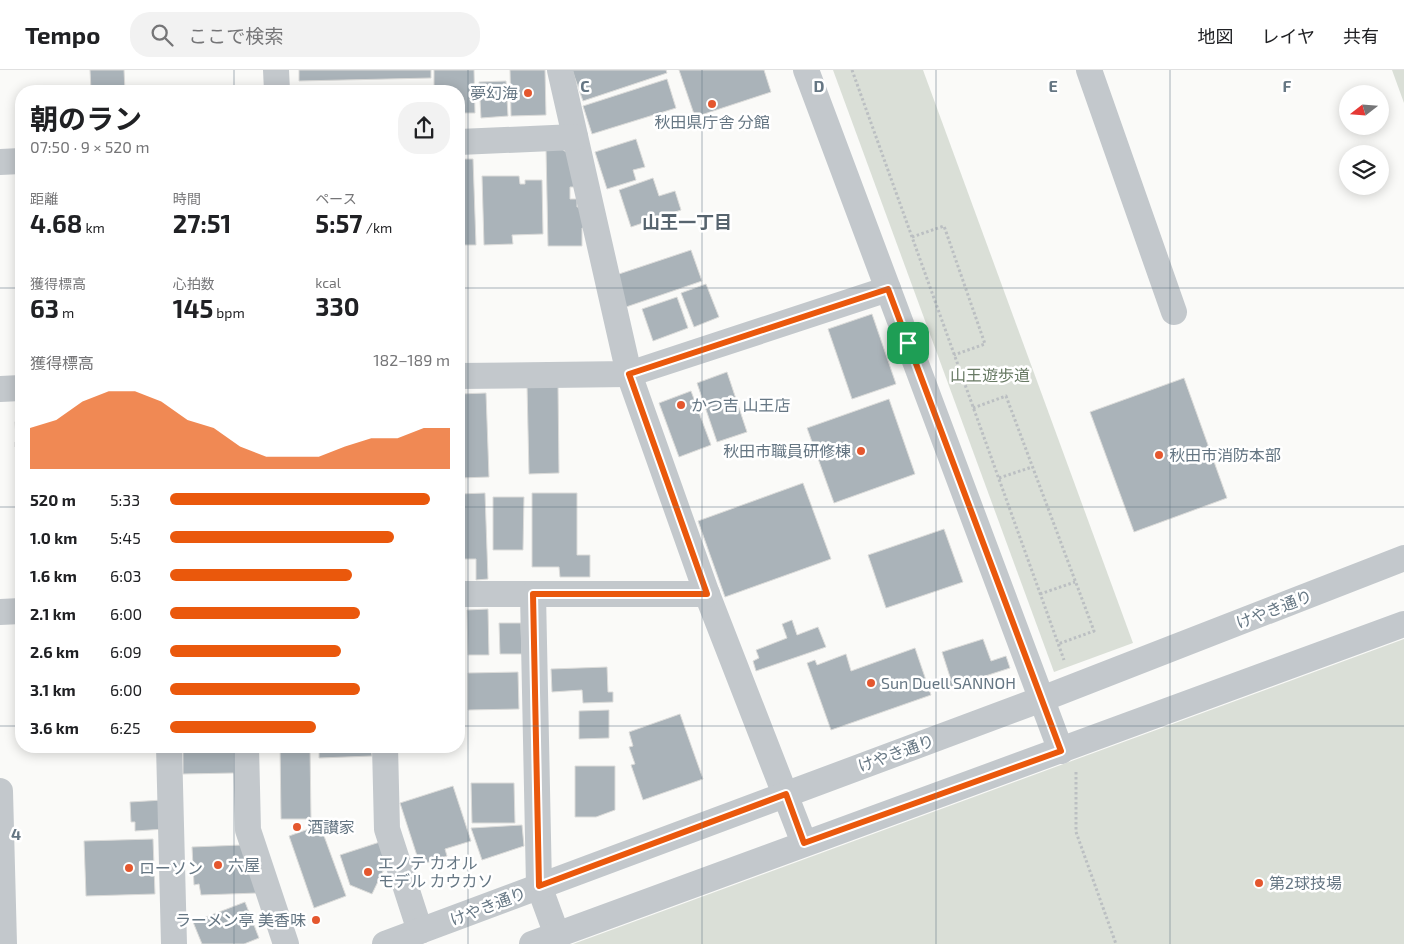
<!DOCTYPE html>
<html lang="ja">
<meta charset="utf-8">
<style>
:root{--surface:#fff;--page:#f2f2f2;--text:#202124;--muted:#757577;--line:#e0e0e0;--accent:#ea580c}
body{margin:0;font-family:"Exo 2","Noto Sans JP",sans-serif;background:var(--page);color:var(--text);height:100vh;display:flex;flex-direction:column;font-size:19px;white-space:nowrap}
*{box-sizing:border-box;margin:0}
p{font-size:16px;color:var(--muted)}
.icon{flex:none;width:28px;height:28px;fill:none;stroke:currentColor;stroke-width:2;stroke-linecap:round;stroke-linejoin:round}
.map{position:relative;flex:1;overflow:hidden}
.drawer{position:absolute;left:15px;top:15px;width:450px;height:668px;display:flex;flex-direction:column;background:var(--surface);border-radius:20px;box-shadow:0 2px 12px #0003}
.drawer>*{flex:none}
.needle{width:32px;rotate:253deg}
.tools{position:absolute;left:1339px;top:15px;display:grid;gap:10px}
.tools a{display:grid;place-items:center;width:50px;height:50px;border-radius:50%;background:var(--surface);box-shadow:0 2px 12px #0003;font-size:25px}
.pin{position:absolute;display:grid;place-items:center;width:42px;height:42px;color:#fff;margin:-21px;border-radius:10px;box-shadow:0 2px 8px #0006}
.round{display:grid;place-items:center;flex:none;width:52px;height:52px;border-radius:20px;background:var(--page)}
.headline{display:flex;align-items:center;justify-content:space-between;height:85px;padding:0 15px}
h1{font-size:28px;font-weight:700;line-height:38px}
.metrics{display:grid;grid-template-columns:repeat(3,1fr);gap:8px;height:85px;padding:5px 15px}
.metrics div{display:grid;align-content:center}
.metrics b{font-size:25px;font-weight:700}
.metrics small{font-size:14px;font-weight:400}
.metrics p{font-size:14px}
.chart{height:140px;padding:10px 15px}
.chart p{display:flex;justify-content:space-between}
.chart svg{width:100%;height:90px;margin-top:5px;fill:var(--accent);opacity:.7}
ul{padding:0 15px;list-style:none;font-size:16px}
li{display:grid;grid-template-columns:80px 60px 1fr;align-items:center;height:38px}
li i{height:12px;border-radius:6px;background:var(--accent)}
header{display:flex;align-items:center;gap:30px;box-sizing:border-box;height:70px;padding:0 25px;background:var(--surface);border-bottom:1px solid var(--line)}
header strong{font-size:24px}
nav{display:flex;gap:28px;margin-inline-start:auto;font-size:18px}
.search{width:350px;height:45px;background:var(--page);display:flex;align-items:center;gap:12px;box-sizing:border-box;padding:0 18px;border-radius:20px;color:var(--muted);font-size:19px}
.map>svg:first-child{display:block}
.green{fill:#dadfd7}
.building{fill:#aab3b9;stroke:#dcdcda}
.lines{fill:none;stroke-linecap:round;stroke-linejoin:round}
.path{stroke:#bbbfc2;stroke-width:3;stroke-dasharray:2.5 2.5;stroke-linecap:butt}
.minor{stroke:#c3c8cc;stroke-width:26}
.route-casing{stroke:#fff;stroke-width:10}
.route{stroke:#ea580c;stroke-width:6}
.grid{fill:none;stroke:#657683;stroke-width:1;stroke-opacity:0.55}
.poi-dot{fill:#e4572e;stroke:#fff;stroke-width:2}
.labels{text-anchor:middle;stroke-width:5;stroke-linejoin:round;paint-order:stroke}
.poi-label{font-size:16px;fill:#657683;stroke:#fff;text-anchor:start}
.park-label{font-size:16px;fill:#687a64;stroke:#fff}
.street-label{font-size:16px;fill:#657683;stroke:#fff}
.neighbourhood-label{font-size:18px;font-weight:bold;fill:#57646e;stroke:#fff}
.grid-label{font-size:16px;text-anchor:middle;font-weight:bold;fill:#657683;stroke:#fff;stroke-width:5;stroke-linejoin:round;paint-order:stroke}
</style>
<header>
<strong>Tempo</strong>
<div class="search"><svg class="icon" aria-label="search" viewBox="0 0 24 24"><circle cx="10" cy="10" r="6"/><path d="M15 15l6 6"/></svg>ここで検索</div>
<nav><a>地図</a><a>レイヤ</a><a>共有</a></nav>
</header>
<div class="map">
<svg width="1404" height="874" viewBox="0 0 1404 874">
<rect width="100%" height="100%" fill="#fafaf8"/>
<!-- green -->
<g class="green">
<polygon points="833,0 923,0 1133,573 1054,602"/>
<polygon points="1392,0 1404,0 1404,33"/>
<polygon points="1404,569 1404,874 573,874"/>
</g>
<!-- building -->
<g class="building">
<polygon points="90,0 124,0 125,21 91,21"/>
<polygon points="299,0 431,0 431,8 299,11"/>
<polygon points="434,0 474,0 475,43 459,43 459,21 434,21"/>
<polygon points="510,0 545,0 546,45 511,46"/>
<polygon points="572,0 666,0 667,3 583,31"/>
<polygon points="679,0 764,0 771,22 695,47"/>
<polygon points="667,9 676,38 592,64 583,36"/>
<polygon points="506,11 508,46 481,48 479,12"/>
<polygon points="636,69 645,97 633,100 636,110 607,119 595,82"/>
<polygon points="560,78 574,87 574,117 570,117 570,129 577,129 577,137 587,137 587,158 582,158 582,176 548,176 546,79"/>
<polygon points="459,89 473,89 476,175 459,175"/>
<polygon points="482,106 519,106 520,114 525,114 525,110 542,110 543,164 512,165 513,174 484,175"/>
<polygon points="653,108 659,126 675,121 681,140 631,157 619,120"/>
<polygon points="691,180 702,211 626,237 616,205"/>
<polygon points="706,214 719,247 694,257 681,223"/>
<polygon points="677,227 688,258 653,271 642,239"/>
<polygon points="872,244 896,314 852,329 828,259"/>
<polygon points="727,302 747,362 717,372 697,313"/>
<polygon points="1184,308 1227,428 1134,462 1090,342"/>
<polygon points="527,315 558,315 559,403 529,404"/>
<polygon points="691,321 711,375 679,387 659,333"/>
<polygon points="486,323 489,407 459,408 459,324"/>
<polygon points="889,329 915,404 834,433 807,358"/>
<polygon points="21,344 21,366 16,367 15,352"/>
<polygon points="21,371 21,376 15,377 15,372"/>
<polygon points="803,413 831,489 725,527 698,451"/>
<polygon points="485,423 488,509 476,510 476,489 459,489 459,424"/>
<polygon points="532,423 577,423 577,485 590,485 590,507 560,507 559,497 532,497"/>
<polygon points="493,427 524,427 523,480 493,480"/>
<polygon points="944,459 963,512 886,538 868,485"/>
<polygon points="488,539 489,585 468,585 467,540"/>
<polygon points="792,550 797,565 818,557 826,577 756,601 753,591 759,588 756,580 787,568 782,554"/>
<polygon points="499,553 521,553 522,584 500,584"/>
<polygon points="983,569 991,591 1006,586 1010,598 942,620 940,614 951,610 942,582"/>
<rect x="459" y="578" width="2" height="25"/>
<polygon points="915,578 931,625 831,660 807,593 815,590 817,595 846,584 851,601"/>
<polygon points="607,597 608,622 613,622 613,632 583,633 582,620 552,622 551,599"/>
<polygon points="518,602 519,639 468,640 468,603"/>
<rect x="459" y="608" width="5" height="26"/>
<rect x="459" y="636" width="4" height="33"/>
<polygon points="609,640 609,668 579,669 579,641"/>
<polygon points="680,644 703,709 643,730 631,695 635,694 629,677 633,676 629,662"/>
<polygon points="183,676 234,676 234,703 183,704"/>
<polygon points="280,676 310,676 311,749 281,749"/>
<polygon points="319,676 371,676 372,686 319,688"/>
<polygon points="575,696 615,696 615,740 596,747 575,747"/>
<polygon points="471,713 514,713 515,753 472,753"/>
<polygon points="453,716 471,771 445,779 447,786 420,795 400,733"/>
<polygon points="163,730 165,759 135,761 135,752 131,752 130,732"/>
<polygon points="320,755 346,826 314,838 289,766"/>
<polygon points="522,755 524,776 482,790 471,758"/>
<polygon points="153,769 155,824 86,826 84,771"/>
<polygon points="383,771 393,798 383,801 372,824 350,815 340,785"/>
<polygon points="242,775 258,823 201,825 199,814 194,815 192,777"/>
<polygon points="245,832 259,868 244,874 202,874 193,852"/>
</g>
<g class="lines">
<!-- path -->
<g class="path">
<polyline points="852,0 1064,590"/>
<polyline points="912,167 944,156 985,274 954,285"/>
<polyline points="973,338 1006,326 1094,561 1058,574"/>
<polyline points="999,408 1032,397"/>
<polyline points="1040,524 1075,512"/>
<polyline points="1076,702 1076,762 1116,874"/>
</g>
<!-- minor -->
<g class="minor">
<polyline points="276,0 277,21"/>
<polyline points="560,0 629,304 707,524 804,773"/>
<polyline points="806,0 1061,681"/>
<polyline points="1089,0 1174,242"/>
<polyline points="459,72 575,67"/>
<polyline points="0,92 21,91"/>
<polyline points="459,306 629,304 888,219"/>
<polyline points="0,319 21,318"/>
<polyline points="459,524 707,524"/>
<polyline points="533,524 539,816 557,865"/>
<polyline points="0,542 21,541"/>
<polyline points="169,676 174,874"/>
<polyline points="246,676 248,760 286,874"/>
<polyline points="385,676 387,759 420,861"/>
<polyline points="0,721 4,874"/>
<polyline points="385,874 1042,629 1404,488"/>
<polyline points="532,874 1404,554"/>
</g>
</g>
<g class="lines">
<defs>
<polygon id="route" points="888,219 1061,681 804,773 786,724 539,816 533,524 707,524 629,304"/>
</defs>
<!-- route casing -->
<use href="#route" class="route-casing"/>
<!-- route -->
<use href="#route" class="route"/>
</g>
<!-- grid -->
<path class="grid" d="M234,0V21M468,0V874M702,0V874M936,0V874M1170,0V874M0,218H21M459,218H1404M0,437H21M459,437H1404M0,656H21M459,656H1404M234,676V874"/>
<!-- markers -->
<g class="poi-dot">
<circle cx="528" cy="23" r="5"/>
<circle cx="712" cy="34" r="5"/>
<circle cx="681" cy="335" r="5"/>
<circle cx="861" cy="381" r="5"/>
<circle cx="1159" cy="385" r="5"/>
<circle cx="871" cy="613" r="5"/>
<circle cx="297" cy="757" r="5"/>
<circle cx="218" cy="795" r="5"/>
<circle cx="129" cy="798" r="5"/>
<circle cx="368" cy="802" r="5"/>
<circle cx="1259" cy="813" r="5"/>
<circle cx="316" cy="850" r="5"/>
</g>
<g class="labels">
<!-- poi labels -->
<g class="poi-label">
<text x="518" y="29" text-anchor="end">夢幻海</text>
<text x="712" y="58" text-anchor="middle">秋田県庁舎 分館</text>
<text x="691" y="341">かつ吉 山王店</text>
<text x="851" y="387" text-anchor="end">秋田市職員研修棟</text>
<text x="1169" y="391">秋田市消防本部</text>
<text x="881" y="619">Sun Duell SANNOH</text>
<text x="307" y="763">酒讃家</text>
<text x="378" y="799">エノテ カオル<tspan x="378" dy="18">モデル カウカソ</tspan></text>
<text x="228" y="801">六屋</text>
<text x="139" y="804">ローソン</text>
<text x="1269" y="819">第2球技場</text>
<text x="306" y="856" text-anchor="end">ラーメン亭 美香味</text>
</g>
<!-- park labels -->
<g class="park-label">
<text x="990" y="311">山王遊歩道</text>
</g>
<!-- street labels -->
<g class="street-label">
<text transform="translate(1274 539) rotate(-21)" y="6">けやき通り</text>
<text transform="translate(896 683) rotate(-20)" y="6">けやき通り</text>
<text transform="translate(488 836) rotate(-21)" y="6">けやき通り</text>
</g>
<!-- neighbourhood labels -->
<g class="neighbourhood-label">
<text x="687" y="159">山王一丁目</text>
</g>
</g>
<g class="grid-label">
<text x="585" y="22">C</text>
<text x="819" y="22">D</text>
<text x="1053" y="22">E</text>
<text x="1287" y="22">F</text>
<text x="16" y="770">4</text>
</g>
</svg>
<div class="tools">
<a><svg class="needle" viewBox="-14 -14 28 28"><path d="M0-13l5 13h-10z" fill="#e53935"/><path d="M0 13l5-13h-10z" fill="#757577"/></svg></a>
<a><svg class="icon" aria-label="layers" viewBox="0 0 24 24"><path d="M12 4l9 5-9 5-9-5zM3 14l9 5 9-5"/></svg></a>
</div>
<div class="pin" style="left:908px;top:273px;background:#1e9e55"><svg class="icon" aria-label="arrive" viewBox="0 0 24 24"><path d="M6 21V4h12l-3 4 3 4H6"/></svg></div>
<section class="drawer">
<div class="headline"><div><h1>朝のラン</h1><p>07:50 · 9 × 520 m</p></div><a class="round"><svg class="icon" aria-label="share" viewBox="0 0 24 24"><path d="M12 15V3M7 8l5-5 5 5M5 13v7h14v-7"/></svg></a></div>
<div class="metrics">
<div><p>距離</p><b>4.68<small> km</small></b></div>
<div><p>時間</p><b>27:51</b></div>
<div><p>ペース</p><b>5:57<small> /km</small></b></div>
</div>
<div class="metrics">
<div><p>獲得標高</p><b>63<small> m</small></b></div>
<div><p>心拍数</p><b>145<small> bpm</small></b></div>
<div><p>kcal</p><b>330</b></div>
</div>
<div class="chart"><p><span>獲得標高</span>182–189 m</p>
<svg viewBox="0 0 160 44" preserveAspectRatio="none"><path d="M0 44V24L10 20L20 11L30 6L40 6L50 11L60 20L70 24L80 33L90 38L100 38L110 38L120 33L130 29L140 29L150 24L160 24V44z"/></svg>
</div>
<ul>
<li><b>520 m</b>5:33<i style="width:93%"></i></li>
<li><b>1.0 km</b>5:45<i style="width:80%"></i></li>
<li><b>1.6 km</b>6:03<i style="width:65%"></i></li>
<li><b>2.1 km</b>6:00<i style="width:68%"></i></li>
<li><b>2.6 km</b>6:09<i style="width:61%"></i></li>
<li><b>3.1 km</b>6:00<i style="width:68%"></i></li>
<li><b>3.6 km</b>6:25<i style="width:52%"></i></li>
</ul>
</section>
</div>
